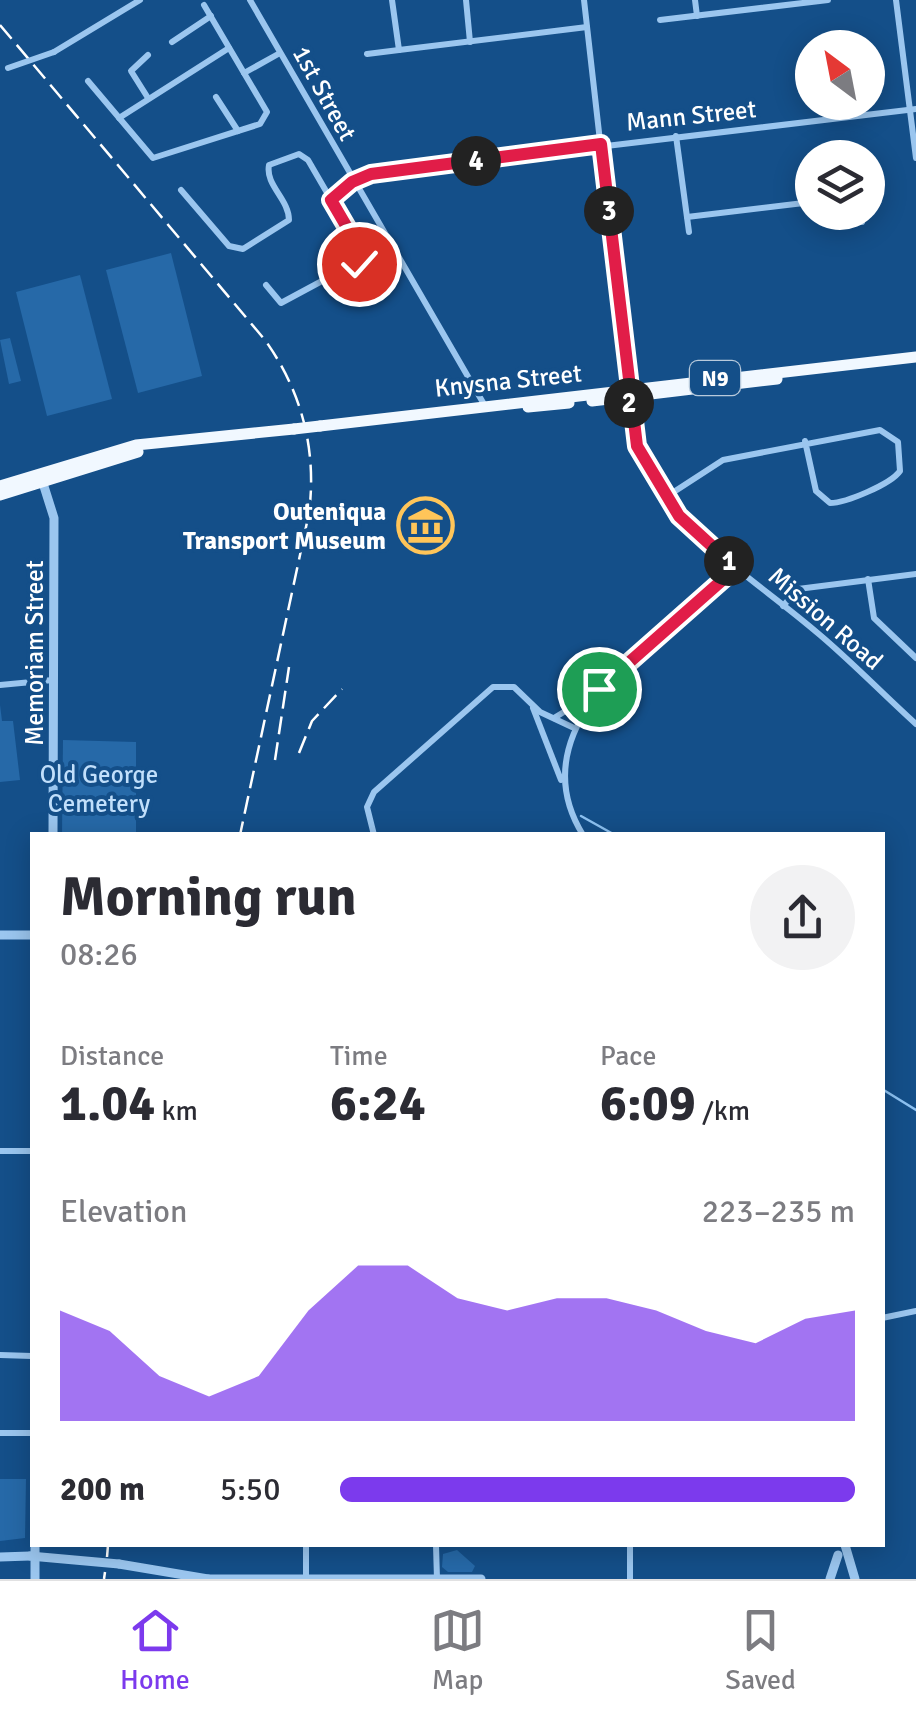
<!DOCTYPE html>
<meta charset="utf-8">
<style>
:root{--surface:#fff;--page:#f2f2f3;--text:#2b2b33;--muted:#7c7c81;--line:#e1e1e2;--accent:#7c3aed}
body{margin:0;font-family:Signika,sans-serif;background:var(--page);color:var(--text);height:100vh;display:flex;flex-direction:column;font-size:38px;white-space:nowrap}
*{box-sizing:border-box;margin:0}
p{font-size:32px;color:var(--muted)}
.icon{flex:none;width:55px;height:55px;fill:none;stroke:currentColor;stroke-width:2;stroke-linecap:round;stroke-linejoin:round}
.map{position:relative;flex:1;overflow:hidden}
.side{position:absolute;left:30px;top:832px;width:855px;height:715px;display:flex;flex-direction:column;background:var(--surface);border-radius:0px;box-shadow:0 5px 25px #0003}
.side>*{flex:none}
.needle{width:65px;rotate:328deg}
.buttons{position:absolute;left:795px;top:30px;display:grid;gap:20px}
.buttons a{display:grid;place-items:center;width:90px;height:90px;border-radius:50%;background:var(--surface);box-shadow:0 5px 25px #0003;font-size:50px}
.pin{position:absolute;display:grid;place-items:center;width:85px;height:85px;color:#fff;margin:-42px;border:5px solid #fff;border-radius:50%;box-shadow:0 2px 10px #0007}
.km{position:absolute;width:50px;height:50px;margin:-25px;border-radius:50%;background:#222;color:#fff;font-size:28px;line-height:50px;text-align:center}
.round{display:grid;place-items:center;flex:none;width:105px;height:105px;border-radius:52px;background:var(--page)}
.overview{display:flex;align-items:center;justify-content:space-between;height:170px;padding:0 30px}
h1{font-size:55px;font-weight:700;line-height:75px}
.metrics{display:grid;grid-template-columns:repeat(3,1fr);gap:15px;height:170px;padding:10px 30px}
.metrics div{display:grid;align-content:center}
.metrics b{font-size:50px;font-weight:700}
.metrics small{font-size:28px;font-weight:400}
.metrics p{font-size:28px}
.chart{height:280px;padding:20px 30px}
.chart p{display:flex;justify-content:space-between}
.chart svg{width:100%;height:180px;margin-top:10px;fill:var(--accent);opacity:.7}
ul{padding:0 30px;list-style:none;font-size:32px}
li{display:grid;grid-template-columns:160px 120px 1fr;align-items:center;height:75px}
li i{height:25px;border-radius:12px;background:var(--accent)}
.tabs{display:flex;justify-content:space-around;align-items:center;height:140px;border-top:2px solid var(--line);background:var(--surface);font-size:28px;color:var(--muted)}
.tabs a{display:grid;justify-items:center;gap:5px}
.tabs .on{color:var(--accent)}
.map>svg:first-child{display:block}
.green{fill:#2669a8}
.lines{fill:none;stroke-linecap:round;stroke-linejoin:round}
.stream{stroke:#8dc2f2;stroke-width:2.5}
.minor{stroke:#9bc6ef;stroke-width:6}
.tertiary{stroke:#9bc6ef;stroke-width:9}
.trunk{stroke:#f1f8ff;stroke-width:11}
.rail{stroke:#fff;stroke-width:2.5;stroke-dasharray:18 8;stroke-linecap:butt}
.minor-bridge{stroke:#9bc6ef;stroke-width:6}
.tertiary-bridge{stroke:#9bc6ef;stroke-width:9}
.trunk-bridge{stroke:#f1f8ff;stroke-width:11}
.route-casing{stroke:#fff;stroke-width:20}
.route{stroke:#e11d48;stroke-width:12}
.labels{text-anchor:middle;stroke-width:8;stroke-linejoin:round;paint-order:stroke}
.shield{fill:#144f89;stroke:#b8cadc;stroke-width:2.5}
.shield-label{font-size:22px;font-weight:bold;fill:#fff}
.street-label{font-size:25px;fill:#fff;stroke:#144f89}
.poi-label{font-size:25px;font-weight:bold;fill:#fff;stroke:#144f89;text-anchor:end}
.park-label{font-size:25px;fill:#c1dffb;stroke:#144f89}
</style>
<div class="map">
<svg width="916" height="1579" viewBox="0 0 916 1579">
<rect width="100%" height="100%" fill="#144f89"/>
<!-- green -->
<g class="green">
<polygon points="171,253 202,376 138,393 106,270"/>
<polygon points="80,275 112,399 47,416 16,292"/>
<polygon points="10,338 21,381 9,384 0,340"/>
<polygon points="0,705 2,721 13,721 20,780 0,782"/>
<polygon points="63,740 136,742 136,835 62,835"/>
<polygon points="0,1479 26,1479 25,1538 0,1541"/>
<polygon points="457,1550 475,1566 472,1572 448,1572 442,1567 443,1554"/>
</g>
<g class="lines">
<!-- stream -->
<g class="stream">
<polyline points="581,816 615,835"/>
<polyline points="882,1089 916,1110"/>
</g>
<!-- minor -->
<g class="minor">
<polyline points="250,0 485,406"/>
<polyline points="392,0 399,50 587,27"/>
<polyline points="466,0 470,42"/>
<path d="M584,0L629,397C645,520 734,561 820,635C853,663 884,695 916,724"/>
<polyline points="695,0 697,16"/>
<polyline points="896,0 916,158"/>
<polyline points="660,20 828,0"/>
<polyline points="172,42 211,16"/>
<polyline points="54,52 140,0"/>
<polyline points="367,54 399,50"/>
<polyline points="148,55 131,71 148,98"/>
<polyline points="244,73 280,53"/>
<polyline points="88,81 153,158 260,124 267,112 204,5"/>
<polyline points="216,97 238,131"/>
<polyline points="119,118 229,48"/>
<polyline points="676,136 689,232"/>
<path d="M181,190L229,246L243,249L289,220C289,199 265,185 269,165L299,154L308,160L362,253L361,260L281,303L266,285"/>
<polyline points="331,200 352,181 371,174 916,109"/>
<polyline points="861,212 862,222"/>
<polyline points="687,217 812,202"/>
<path d="M666,497L723,460L880,430L898,442L900,471C891,484 846,503 830,503L816,491L805,441"/>
<polyline points="868,579 874,618 916,658"/>
<polyline points="783,606 798,589 916,574"/>
<polyline points="0,685 53,680"/>
<polyline points="533,708 561,780"/>
<polyline points="554,718 590,696"/>
<polyline points="374,835 367,807 374,792 493,687 514,687 540,712 572,727"/>
<path d="M583,835C513,722 663,632 737,568"/>
<polyline points="0,1151 32,1151"/>
<polyline points="882,1318 916,1311"/>
<polyline points="0,1355 32,1356"/>
<polyline points="0,1433 32,1433"/>
<polyline points="306,1545 306,1579"/>
<polyline points="436,1545 437,1579"/>
<polyline points="630,1545 630,1579"/>
</g>
<!-- tertiary -->
<g class="tertiary">
<polyline points="42,480 54,518 53,835"/>
<polyline points="0,935 32,935"/>
<polyline points="845,1545 855,1579"/>
<polyline points="0,1557 30,1556"/>
<polyline points="119,1564 208,1579"/>
<polyline points="35,1579 35,1545"/>
<polyline points="208,1579 481,1579"/>
<polyline points="830,1579 838,1555"/>
</g>
<!-- trunk -->
<g class="trunk">
<polyline points="592,401 777,379"/>
<polyline points="528,407 569,403"/>
<polyline points="320,426 916,357"/>
<polyline points="0,486 136,445 294,429"/>
<polyline points="0,495 138,452"/>
</g>
<!-- rail -->
<g class="rail">
<path d="M0,25L265,340C302,392 317,450 309,513L240,835"/>
<polyline points="299,753 312,721 342,689"/>
<polyline points="275,760 289,667"/>
<polyline points="107,1557 108,1545"/>
<polyline points="104,1579 105,1572"/>
</g>
<!-- minor-bridge -->
<polyline class="minor-bridge" points="8,68 54,52"/>
<!-- tertiary-bridge -->
<polyline class="tertiary-bridge" points="30,1556 119,1564"/>
<!-- trunk-bridge -->
<polyline class="trunk-bridge" points="294,429 320,426"/>
</g>
<g class="lines">
<defs>
<polyline id="route" points="359,264 362,253 331,200 352,182 371,174 601,144 637,446 679,516 736,568 599,689"/>
</defs>
<!-- route casing -->
<use href="#route" class="route-casing"/>
<!-- route -->
<use href="#route" class="route"/>
</g>
<!-- icons -->
<defs>
<symbol id="museum-ring" viewBox="-11 -11 22 22"><circle r="9.5" fill="#144f89" stroke="#ffc559" stroke-width="1.5"/><path d="M0-6L6-3V-2H-6V-3ZM-5-1h2V3h-2ZM-1-1h2V3h-2ZM3-1h2V3H3ZM-6 4H6V6H-6Z" fill="#ffc559"/></symbol>
</defs>
<g fill-rule="evenodd">
<use href="#museum-ring" x="394" y="494" width="63" height="63"/>
</g>
<g class="labels">
<!-- shield labels -->
<rect class="shield" x="690" y="361" width="50" height="34" rx="8"/>
<g class="shield-label">
<text x="715" y="386">N9</text>
</g>
<!-- street labels -->
<g class="street-label">
<text transform="translate(325 93) rotate(61)" y="9">1st Street</text>
<text transform="translate(691 115) rotate(-6)" y="9">Mann Street</text>
<text transform="translate(508 380) rotate(-6)" y="9">Knysna Street</text>
<text transform="translate(826 618) rotate(41)" y="9">Mission Road</text>
<text transform="translate(34 653) rotate(-90)" y="9">Memoriam Street</text>
</g>
<!-- poi labels -->
<g class="poi-label">
<text x="386" y="520">Outeniqua<tspan x="386" dy="29">Transport Museum</tspan></text>
</g>
<!-- park labels -->
<g class="park-label">
<text x="99" y="783">Old George<tspan x="99" dy="29">Cemetery</tspan></text>
</g>
</g>
</svg>
<div class="buttons">
<a><svg class="needle" viewBox="-14 -14 28 28"><path d="M0-13l5 13h-10z" fill="#e53935"/><path d="M0 13l5-13h-10z" fill="#7c7c81"/></svg></a>
<a><svg class="icon" aria-label="layers" viewBox="0 0 24 24"><path d="M12 4l9 5-9 5-9-5zM3 14l9 5 9-5"/></svg></a>
</div>
<div class="pin" style="left:599px;top:689px;background:#1e9e55"><svg class="icon" aria-label="arrive" viewBox="0 0 24 24"><path d="M6 21V4h12l-3 4 3 4H6"/></svg></div>
<div class="pin" style="left:359px;top:264px;background:#d93025"><svg class="icon" aria-label="check" viewBox="0 0 24 24"><path d="M5 12l5 5 9-10"/></svg></div>
<b class="km" style="left:729px;top:561px">1</b>
<b class="km" style="left:629px;top:403px">2</b>
<b class="km" style="left:609px;top:211px">3</b>
<b class="km" style="left:476px;top:161px">4</b>
<section class="side">
<div class="overview"><div><h1>Morning run</h1><p>08:26</p></div><a class="round"><svg class="icon" aria-label="share" viewBox="0 0 24 24"><path d="M12 15V3M7 8l5-5 5 5M5 13v7h14v-7"/></svg></a></div>
<div class="metrics">
<div><p>Distance</p><b>1.04<small> km</small></b></div>
<div><p>Time</p><b>6:24</b></div>
<div><p>Pace</p><b>6:09<small> /km</small></b></div>
</div>
<div class="chart"><p><span>Elevation</span>223–235 m</p>
<svg viewBox="0 0 160 44" preserveAspectRatio="none"><path d="M0 44V17L10 22L20 33L30 38L40 33L50 17L60 6L70 6L80 14L90 17L100 14L110 14L120 17L130 22L140 25L150 19L160 17V44z"/></svg>
</div>
<ul>
<li><b>200 m</b>5:50<i style="width:100%"></i></li>
</ul>
</section>
</div>
<nav class="tabs">
<a class="on"><svg class="icon" aria-label="home" viewBox="0 0 24 24"><path d="M3 11l9-7 9 7M6 9v11h12V9"/></svg>Home</a>
<a><svg class="icon" aria-label="map" viewBox="0 0 24 24"><path d="M3 6l6-2 6 2 6-2v14l-6 2-6-2-6 2zM9 4v14M15 6v14"/></svg>Map</a>
<a><svg class="icon" aria-label="saved" viewBox="0 0 24 24"><path d="M7 4h10v16l-5-4-5 4z"/></svg>Saved</a>
</nav>
